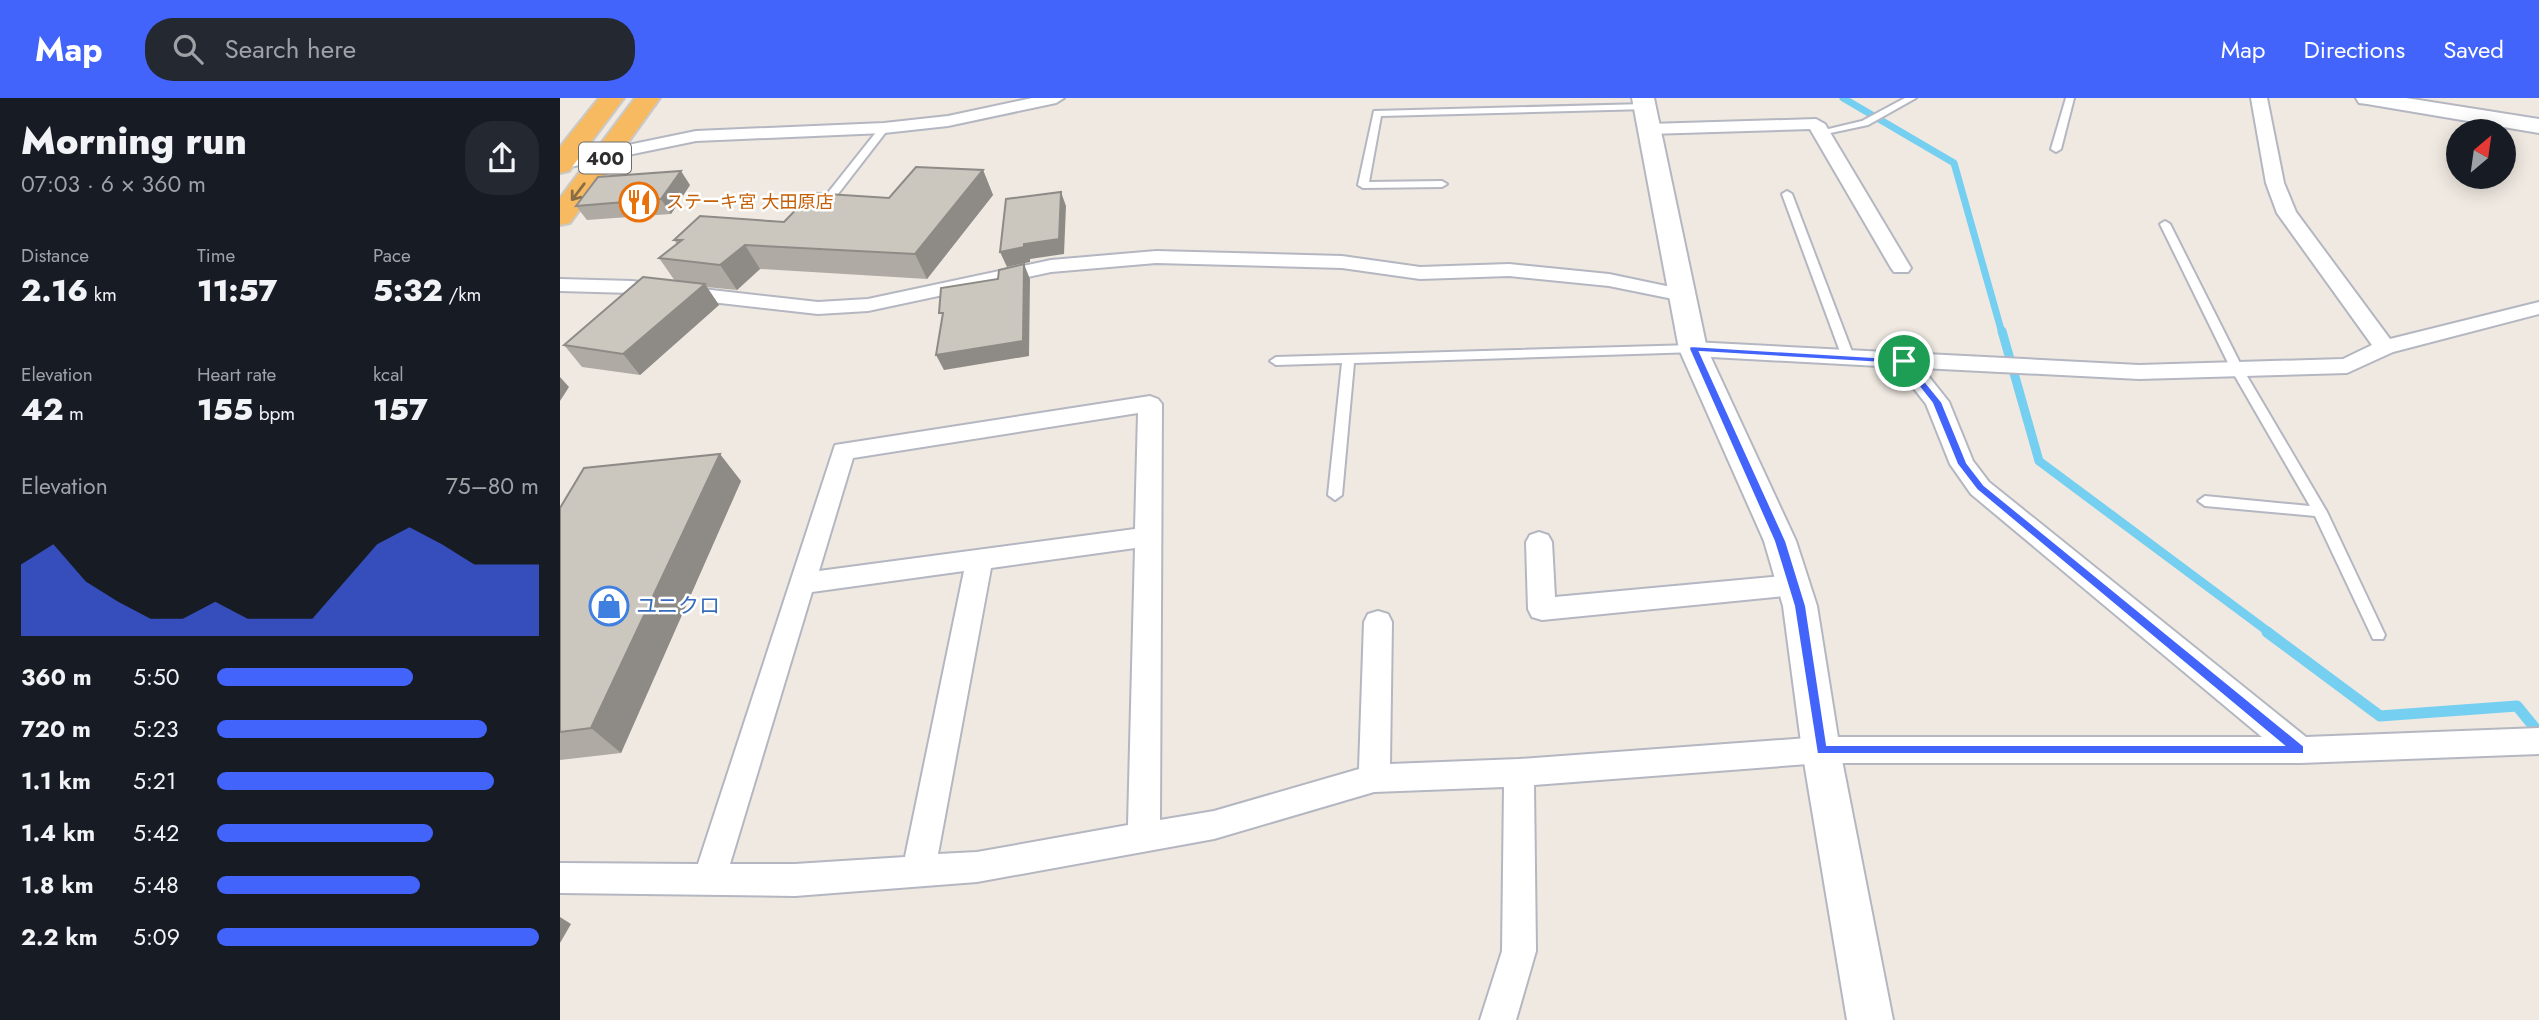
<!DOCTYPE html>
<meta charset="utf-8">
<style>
:root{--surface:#171b24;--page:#242831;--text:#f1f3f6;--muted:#9ea1a6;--accent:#4264fb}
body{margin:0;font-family:Jost,"Noto Sans JP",sans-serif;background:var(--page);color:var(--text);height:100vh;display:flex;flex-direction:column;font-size:26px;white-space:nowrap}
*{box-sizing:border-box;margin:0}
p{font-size:23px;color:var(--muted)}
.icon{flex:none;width:38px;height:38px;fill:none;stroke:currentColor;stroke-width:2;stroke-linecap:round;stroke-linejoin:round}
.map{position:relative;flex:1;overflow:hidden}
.panel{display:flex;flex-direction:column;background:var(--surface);width:560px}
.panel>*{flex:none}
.needle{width:46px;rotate:29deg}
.tools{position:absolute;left:1886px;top:21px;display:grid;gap:14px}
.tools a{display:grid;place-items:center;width:70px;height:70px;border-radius:50%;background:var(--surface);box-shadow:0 4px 18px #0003;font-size:35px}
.pin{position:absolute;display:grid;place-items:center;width:60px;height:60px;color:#fff;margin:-30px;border:4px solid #fff;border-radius:50%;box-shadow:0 2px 7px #0007}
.round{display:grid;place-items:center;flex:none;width:74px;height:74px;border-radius:28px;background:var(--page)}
.head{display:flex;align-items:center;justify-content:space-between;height:119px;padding:0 21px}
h1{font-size:38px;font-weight:800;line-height:52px}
.metrics{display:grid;grid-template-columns:repeat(3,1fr);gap:10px;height:119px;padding:7px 21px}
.metrics div{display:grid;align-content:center}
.metrics b{font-size:30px;font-weight:800}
.metrics small{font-size:19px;font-weight:400}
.metrics p{font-size:19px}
.chart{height:196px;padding:14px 21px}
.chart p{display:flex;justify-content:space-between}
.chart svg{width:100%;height:126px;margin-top:7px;fill:var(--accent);opacity:.7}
ul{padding:0 21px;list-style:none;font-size:23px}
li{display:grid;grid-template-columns:112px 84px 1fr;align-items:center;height:52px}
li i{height:18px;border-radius:9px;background:var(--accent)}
header{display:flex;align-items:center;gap:42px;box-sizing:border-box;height:98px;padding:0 35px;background:var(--accent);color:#fff}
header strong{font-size:33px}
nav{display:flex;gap:38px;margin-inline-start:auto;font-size:24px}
.search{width:490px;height:63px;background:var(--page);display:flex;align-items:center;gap:18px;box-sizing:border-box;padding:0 24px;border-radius:28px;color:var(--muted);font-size:26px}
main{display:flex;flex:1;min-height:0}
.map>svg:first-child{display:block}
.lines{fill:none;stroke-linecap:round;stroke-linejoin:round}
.stream-far2{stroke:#75cff0;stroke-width:7}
.stream-far1{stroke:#75cff0;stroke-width:9}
.stream{stroke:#75cff0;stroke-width:11}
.service-casing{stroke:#b4b7c1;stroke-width:4}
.minor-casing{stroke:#b4b7c1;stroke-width:4}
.tertiary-casing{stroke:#b4b7c1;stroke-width:4}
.trunk-casing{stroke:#c9c9c9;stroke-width:4}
.service{fill:#fff;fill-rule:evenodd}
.minor{fill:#fff;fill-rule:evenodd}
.tertiary{fill:#fff;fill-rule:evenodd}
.trunk{fill:#f8ba60;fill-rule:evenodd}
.wall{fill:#afaba4}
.shaded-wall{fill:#8e8b86}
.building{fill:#cbc7bf;stroke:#8e8b86;stroke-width:2}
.oneway{stroke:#896d44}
.route{fill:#4264fb;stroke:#fff;stroke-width:2;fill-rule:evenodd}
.labels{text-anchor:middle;stroke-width:5;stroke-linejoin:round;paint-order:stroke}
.far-food-label{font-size:18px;fill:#c56008;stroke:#fff;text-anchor:start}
.shield{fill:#fff;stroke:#6d6d6d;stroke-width:2}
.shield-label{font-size:19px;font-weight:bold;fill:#2e2e2e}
.shop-label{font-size:21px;fill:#366cbe;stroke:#fff;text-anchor:start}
</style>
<header>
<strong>Map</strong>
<div class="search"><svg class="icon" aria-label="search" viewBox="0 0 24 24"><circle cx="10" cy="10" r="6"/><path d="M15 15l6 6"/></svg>Search here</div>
<nav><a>Map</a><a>Directions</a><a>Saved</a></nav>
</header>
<main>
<section class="panel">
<div class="head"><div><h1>Morning run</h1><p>07:03 · 6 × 360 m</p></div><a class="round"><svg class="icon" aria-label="share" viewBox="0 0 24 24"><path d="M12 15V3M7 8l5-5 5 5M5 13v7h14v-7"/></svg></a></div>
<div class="metrics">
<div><p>Distance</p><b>2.16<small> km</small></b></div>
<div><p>Time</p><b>11:57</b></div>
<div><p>Pace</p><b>5:32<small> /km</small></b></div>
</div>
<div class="metrics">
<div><p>Elevation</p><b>42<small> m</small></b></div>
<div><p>Heart rate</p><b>155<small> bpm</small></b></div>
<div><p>kcal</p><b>157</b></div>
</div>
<div class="chart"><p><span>Elevation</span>75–80 m</p>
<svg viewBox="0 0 160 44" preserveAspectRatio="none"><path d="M0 44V19L10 12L20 25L30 32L40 38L50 38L60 32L70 38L80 38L90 38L100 25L110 12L120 6L130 12L140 19L150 19L160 19V44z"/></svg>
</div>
<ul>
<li><b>360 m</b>5:50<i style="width:61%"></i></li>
<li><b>720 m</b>5:23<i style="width:84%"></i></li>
<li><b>1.1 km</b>5:21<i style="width:86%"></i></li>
<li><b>1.4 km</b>5:42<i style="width:67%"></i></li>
<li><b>1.8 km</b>5:48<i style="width:63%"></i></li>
<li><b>2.2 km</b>5:09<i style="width:100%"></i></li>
</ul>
</section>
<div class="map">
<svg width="1979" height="922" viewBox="0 0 1979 922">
<rect width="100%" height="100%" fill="#efe9e1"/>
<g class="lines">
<!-- stream-far2 -->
<polyline class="stream-far2" points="1283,0 1394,65 1442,235"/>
<!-- stream-far1 -->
<polyline class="stream-far1" points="1442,233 1479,363 1710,535"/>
<!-- stream -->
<polyline class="stream" points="1707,534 1820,618 1957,608 1979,635"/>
<defs>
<g id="service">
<polygon points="1345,0 1356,0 1308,27 1261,37 1256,34 1302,23"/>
<polygon points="1506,0 1514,0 1501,51 1496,54 1491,51"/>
<polygon points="1085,6 1088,7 1088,11 821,18 809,84 882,83 887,86 882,89 803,90 798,87 814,13"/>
<polygon points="321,28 329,30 271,105 263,105 263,101"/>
<polygon points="1227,93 1232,96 1294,259 1292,262 1288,263 1282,259 1222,96"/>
<polygon points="1605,123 1610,126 1684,273 1767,414 1825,537 1823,541 1813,541 1755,418 1645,408 1638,403 1645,398 1750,408 1672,273 1600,126"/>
<polygon points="1133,247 1139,251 1137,254 794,265 782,397 775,402 768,397 782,265 716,267 710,263 716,259"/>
</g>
<g id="minor">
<polygon points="472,0 504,0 496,5 388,28 324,35 136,43 0,71 0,61 136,33 324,25 388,18"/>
<path d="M1691,0H1707L1724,85L1736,114L1830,241L1979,204V216L1833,254L1787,275L1579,281L1362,270L1389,304L1413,363L1429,384L1746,639L1979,630V656L1740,665H1261L974,687L976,853L956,922H920L942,853L944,689L814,694L654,741L417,784L235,798L0,795V765L138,766L275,347L590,298L598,301L602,306L600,722L654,713L799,671L804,524L808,516L818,513L828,516L832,524L830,666L959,661L1261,639H1702L1411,396L1390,366L1366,306L1337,269L1133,258L1125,256L1122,251L1125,246L1133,244L1579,267L1783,261L1812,247L1717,115L1706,85ZM578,315L575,431L259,473L293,360ZM575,450L568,727L417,754L378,756L431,470ZM404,473L345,759L235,766H170L252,494Z"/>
<polygon points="1256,21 1265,26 1351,170 1348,174 1334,174 1331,170 1250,31 1089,36 1080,31 1089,26"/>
<polygon points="596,153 782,158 860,169 949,166 1049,176 1130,193 1133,197 1130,201 1123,203 1049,188 949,178 860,181 782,170 596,165 491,174 308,213 258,216 72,195 0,193 0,181 72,183 258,204 308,201 491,162"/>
<polygon points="979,434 988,437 992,444 995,499 1234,477 1243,480 1247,487 1243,494 1234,497 982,522 972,519 968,511 966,444 970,437"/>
</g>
<g id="tertiary">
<polygon points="1072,0 1094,0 1147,251 1236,443 1257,508 1280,652 1333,922 1287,922 1242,652 1223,508 1204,443 1119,251"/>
<polygon points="1796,0 1846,0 1979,21 1979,35 1807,6 1799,5"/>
</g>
<g id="trunk">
<polygon points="39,0 64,0 9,73 0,75 0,49"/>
<polygon points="75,0 100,0 10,125 0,127 0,100"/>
</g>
</defs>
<!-- service casing -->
<use href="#service" class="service-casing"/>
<!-- minor casing -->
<use href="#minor" class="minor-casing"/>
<!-- tertiary casing -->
<use href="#tertiary" class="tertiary-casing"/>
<!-- trunk casing -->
<use href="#trunk" class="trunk-casing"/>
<!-- service -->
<use href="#service" class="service"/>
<!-- minor -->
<use href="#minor" class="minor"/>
<!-- tertiary -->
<use href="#tertiary" class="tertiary"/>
<!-- trunk -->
<use href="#trunk" class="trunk"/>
</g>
<!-- wall -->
<g class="wall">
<polygon points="423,72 433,97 367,181 200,171 177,192 146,189 159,207 80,277 22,269 4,247 115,183 99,160 117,146 114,142 224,124 329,100"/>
<polygon points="130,87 111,116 27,122 16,108"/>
<polygon points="181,383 61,655 0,662 0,410"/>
</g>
<!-- shaded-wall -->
<g class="shaded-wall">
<polygon points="423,72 433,97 367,181 355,156"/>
<polygon points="121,73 130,87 111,116 101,101"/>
<polygon points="501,94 506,108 504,156 470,161 470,164 447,169 440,154 464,146"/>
<polygon points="185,147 200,171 177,192 160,167"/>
<polygon points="464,166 470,181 469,258 384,272 376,257"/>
<polygon points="145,186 159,207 80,277 63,256"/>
<polygon points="0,279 9,289 0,303"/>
<polygon points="160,356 181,383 61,655 31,630"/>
<polygon points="0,819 11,826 0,845"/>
</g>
<!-- building -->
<g class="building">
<polygon points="356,69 423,72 355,156 185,147 160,167 99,160 122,142 114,142 140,118 224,124 252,95 329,100"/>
<polygon points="121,73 101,101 16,108 38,79"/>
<polygon points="501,94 499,141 464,146 464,149 440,154 446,101"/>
<polygon points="464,166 463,243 376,257 383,215 379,215 381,190 438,181 439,172"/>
<polygon points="83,179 145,186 63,256 4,247"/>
<polygon points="160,356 31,630 0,634 0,410 24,370"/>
</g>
<!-- one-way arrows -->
<defs><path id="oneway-shaft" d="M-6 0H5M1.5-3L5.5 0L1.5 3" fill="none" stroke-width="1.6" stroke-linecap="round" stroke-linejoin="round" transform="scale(1.75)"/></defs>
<use class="oneway" href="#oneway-shaft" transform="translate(18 94) rotate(127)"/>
<!-- route -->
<path class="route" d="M1130,248L1347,261L1382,304L1407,365L1424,387L1744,648V656H1257L1234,508L1214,443L1129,251ZM1140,254L1341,266L1372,305L1397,366L1417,392L1723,647H1267L1246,508L1226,443Z"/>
<!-- icons -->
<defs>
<symbol id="restaurant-ring" viewBox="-11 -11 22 22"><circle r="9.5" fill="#fff" stroke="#e8710a" stroke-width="1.5"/><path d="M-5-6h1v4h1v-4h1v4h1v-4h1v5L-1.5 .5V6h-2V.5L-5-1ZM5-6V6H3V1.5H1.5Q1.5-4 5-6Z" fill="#e8710a"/></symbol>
<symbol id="shop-ring" viewBox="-11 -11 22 22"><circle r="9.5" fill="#fff" stroke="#3f7fe0" stroke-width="1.5"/><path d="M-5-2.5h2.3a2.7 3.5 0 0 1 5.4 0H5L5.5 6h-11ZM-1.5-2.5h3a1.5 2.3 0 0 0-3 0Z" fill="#3f7fe0"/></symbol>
</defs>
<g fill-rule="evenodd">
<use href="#restaurant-ring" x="57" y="82" width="44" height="44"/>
<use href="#shop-ring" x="27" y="486" width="44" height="44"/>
</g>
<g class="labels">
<!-- far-food labels -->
<g class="far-food-label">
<text x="106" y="110">ステーキ宮 大田原店</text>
</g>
<!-- shield labels -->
<rect class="shield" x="19" y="44.5" width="52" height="31" rx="5"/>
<g class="shield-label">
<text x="45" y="67">400</text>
</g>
<!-- shop labels -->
<g class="shop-label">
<text x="76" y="515">ユニクロ</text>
</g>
</g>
</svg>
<div class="tools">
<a><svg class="needle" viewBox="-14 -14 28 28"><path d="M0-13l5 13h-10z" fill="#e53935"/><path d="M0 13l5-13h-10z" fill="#9ea1a6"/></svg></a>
</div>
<div class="pin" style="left:1344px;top:263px;background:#1e9e55"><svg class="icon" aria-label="arrive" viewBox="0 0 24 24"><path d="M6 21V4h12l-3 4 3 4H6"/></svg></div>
</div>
</main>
